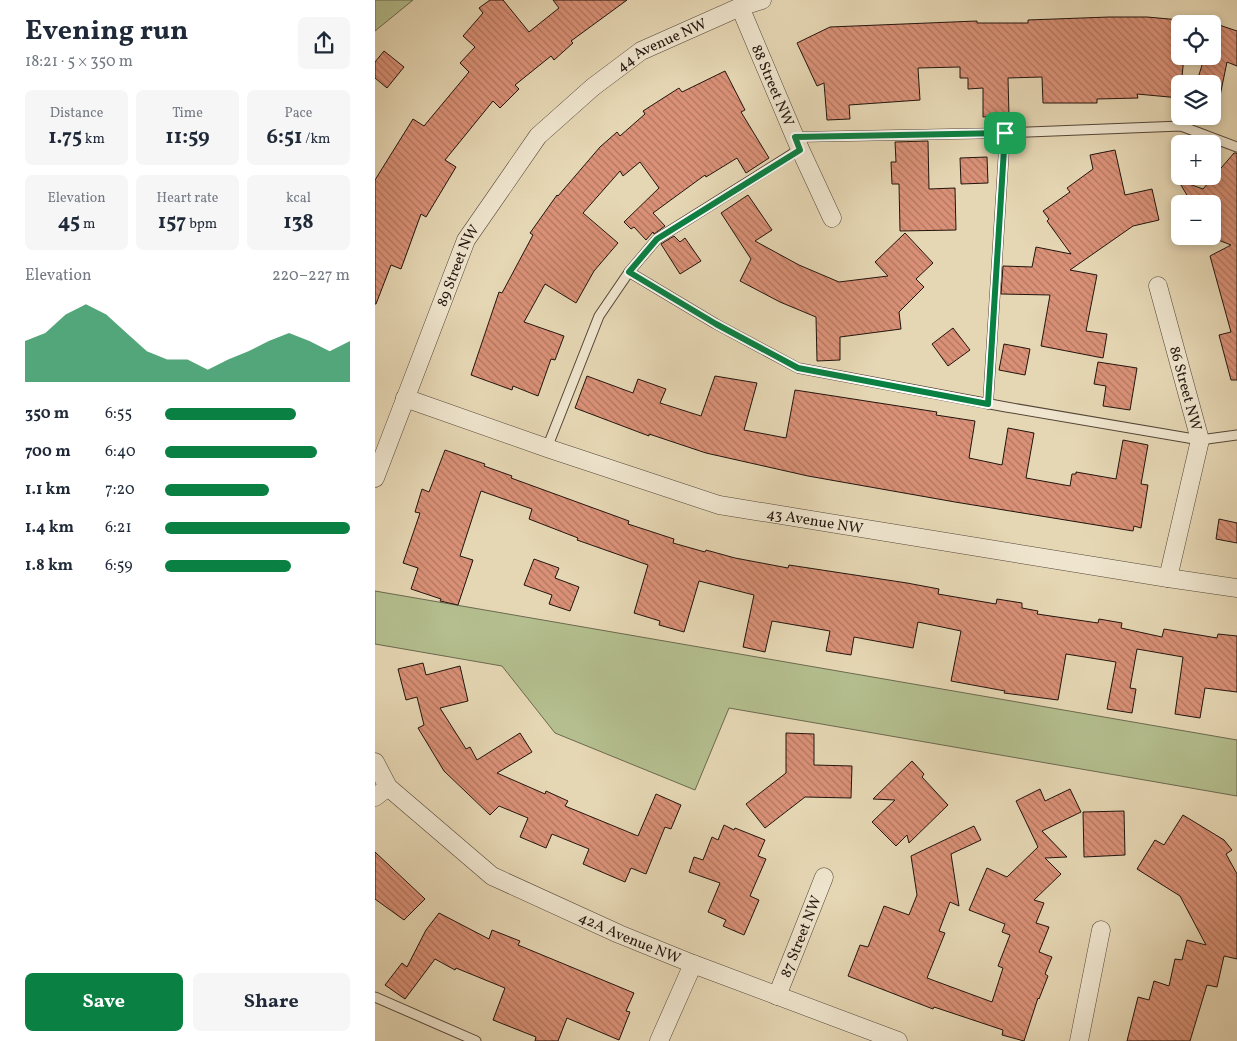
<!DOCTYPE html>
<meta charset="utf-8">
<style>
:root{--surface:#fff;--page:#f6f6f7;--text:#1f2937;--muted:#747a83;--accent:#0b8043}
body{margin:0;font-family:Vollkorn,serif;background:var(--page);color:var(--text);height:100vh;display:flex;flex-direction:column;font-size:19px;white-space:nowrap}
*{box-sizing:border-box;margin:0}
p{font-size:16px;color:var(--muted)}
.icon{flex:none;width:28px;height:28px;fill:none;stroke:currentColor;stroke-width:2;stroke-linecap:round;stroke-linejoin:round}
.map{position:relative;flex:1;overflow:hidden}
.panel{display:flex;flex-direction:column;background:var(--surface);width:375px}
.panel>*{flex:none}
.controls{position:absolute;left:796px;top:15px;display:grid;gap:10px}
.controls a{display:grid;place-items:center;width:50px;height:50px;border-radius:8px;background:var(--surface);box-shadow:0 2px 8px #0003;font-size:25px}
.pin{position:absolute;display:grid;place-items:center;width:42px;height:42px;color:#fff;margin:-21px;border-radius:10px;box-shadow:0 2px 8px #0006}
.round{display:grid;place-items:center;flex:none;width:52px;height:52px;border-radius:8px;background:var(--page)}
.overview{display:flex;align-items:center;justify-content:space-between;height:85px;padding:0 25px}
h1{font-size:28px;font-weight:700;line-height:38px}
.stats{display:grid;grid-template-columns:repeat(3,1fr);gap:8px;height:85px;padding:5px 25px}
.stats div{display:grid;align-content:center;border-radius:8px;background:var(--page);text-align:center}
.stats b{font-size:21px;font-weight:700}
.stats small{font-size:14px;font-weight:400}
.stats p{font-size:14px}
.chart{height:140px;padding:10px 25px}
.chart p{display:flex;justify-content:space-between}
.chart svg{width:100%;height:90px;margin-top:5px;fill:var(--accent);opacity:.7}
.cta{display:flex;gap:10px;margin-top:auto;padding:10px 25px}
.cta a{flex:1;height:58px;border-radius:8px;background:var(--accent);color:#fff;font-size:20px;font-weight:700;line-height:58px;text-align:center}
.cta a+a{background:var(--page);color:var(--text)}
ul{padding:0 25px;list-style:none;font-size:16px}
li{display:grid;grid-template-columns:80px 60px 1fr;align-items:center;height:38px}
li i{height:12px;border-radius:6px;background:var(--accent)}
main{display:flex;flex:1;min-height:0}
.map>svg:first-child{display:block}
.grass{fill:#b4be8e;stroke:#6b694e}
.building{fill:url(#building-back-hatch);stroke:#22140d}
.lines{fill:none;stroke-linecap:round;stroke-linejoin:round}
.lane-casing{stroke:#534537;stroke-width:11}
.street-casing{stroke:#534537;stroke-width:19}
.lane{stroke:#efe5ce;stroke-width:9}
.street{stroke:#efe5ce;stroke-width:18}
.route-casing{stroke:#fff;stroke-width:10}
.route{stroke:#0b8043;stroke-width:6}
.labels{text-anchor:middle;stroke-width:5;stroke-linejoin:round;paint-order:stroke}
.street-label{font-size:15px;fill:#22140d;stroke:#efe5ce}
</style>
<main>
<section class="panel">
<div class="overview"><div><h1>Evening run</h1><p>18:21 · 5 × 350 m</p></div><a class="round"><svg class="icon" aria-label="share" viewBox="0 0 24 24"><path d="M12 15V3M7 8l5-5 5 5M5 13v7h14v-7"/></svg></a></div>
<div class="stats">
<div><p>Distance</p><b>1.75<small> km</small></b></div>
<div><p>Time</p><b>11:59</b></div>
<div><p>Pace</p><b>6:51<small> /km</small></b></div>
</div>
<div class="stats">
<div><p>Elevation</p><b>45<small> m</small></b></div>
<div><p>Heart rate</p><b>157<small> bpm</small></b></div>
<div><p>kcal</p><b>138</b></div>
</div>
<div class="chart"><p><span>Elevation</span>220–227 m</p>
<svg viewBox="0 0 160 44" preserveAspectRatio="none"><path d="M0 44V24L10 20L20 11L30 6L40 11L50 20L60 29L70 33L80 33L90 38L100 33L110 29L120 24L130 20L140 24L150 29L160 24V44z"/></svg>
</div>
<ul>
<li><b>350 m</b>6:55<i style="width:71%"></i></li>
<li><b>700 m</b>6:40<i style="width:82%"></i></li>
<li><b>1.1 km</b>7:20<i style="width:56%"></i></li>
<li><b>1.4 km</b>6:21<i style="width:100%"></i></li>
<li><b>1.8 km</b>6:59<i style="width:68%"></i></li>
</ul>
<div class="cta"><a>Save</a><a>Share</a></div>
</section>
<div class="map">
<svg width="862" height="1041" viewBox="0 0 862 1041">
<defs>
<pattern id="building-back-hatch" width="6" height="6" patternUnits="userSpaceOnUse" patternTransform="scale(1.25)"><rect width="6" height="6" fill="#da9177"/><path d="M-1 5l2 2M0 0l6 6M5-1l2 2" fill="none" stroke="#b07560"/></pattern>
</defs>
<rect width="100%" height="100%" fill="#e6d7b4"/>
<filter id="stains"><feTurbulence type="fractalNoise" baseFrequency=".004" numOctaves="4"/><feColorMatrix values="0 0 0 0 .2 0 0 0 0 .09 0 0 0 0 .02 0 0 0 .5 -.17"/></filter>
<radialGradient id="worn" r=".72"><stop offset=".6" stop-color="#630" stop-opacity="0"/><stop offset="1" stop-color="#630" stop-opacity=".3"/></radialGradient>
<!-- grass -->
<g class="grass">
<polygon points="0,0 38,0 0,31"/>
<polygon points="0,591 862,740 862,796 354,708 320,790 180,733 127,666 0,644"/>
</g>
<!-- building -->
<g class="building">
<polygon points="115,0 128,0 154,32 184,8 178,0 252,0 196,41 198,43 179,60 176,56 140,85 144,89 125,108 118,101 70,160 81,167 51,217 46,214 26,269 16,265 1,304 0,304 0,180 38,119 49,126 94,72 85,63 100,47 88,36 108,13 104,8"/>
<polygon points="734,17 772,17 805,20 805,56 809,56 805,98 762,94 763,98 722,99 722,103 668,103 667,77 633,78 634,116 608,117 608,88 593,89 593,78 585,78 585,67 543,68 545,100 474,105 475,119 452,120 449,83 442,86 422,43 455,27 602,21 602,23 653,23 653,20"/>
<polygon points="841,24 862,31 862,66 852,62 845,96 838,95 838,84 821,84 830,56 838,56 838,35"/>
<polygon points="9,51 29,67 12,88 0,78 0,62"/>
<polygon points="350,71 370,110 366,112 394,158 371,173 362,158 331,177 330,175 278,213 290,226 279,234 278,232 271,240 259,227 256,229 249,222 284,188 265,162 248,176 245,171 208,213 243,243 219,271 201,303 170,284 149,322 189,336 180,360 176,359 163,396 138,386 137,390 96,375 124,292 127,293 158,235 155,233 182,195 183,196 225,147 242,132 245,136 270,114 268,111 304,88 307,92"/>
<polygon points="553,141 554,189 580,188 581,230 525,231 524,184 517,184 516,162 521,162 520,142"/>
<polygon points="740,150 750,195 777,189 784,220 758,226 695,270 722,275 711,331 732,334 728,358 666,346 675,295 626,294 628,266 657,267 661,247 696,254 672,221 674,219 668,211 695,192 692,188 718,169 715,155"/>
<polygon points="859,153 862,153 862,380 856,380 844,335 856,332 835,256 856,245 838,238 838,204 815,204 816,202 803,180 828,189"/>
<polygon points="612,157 613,183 586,184 585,158"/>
<polygon points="373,195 397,230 380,241 424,265 464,282 513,276 500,262 530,233 558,263 541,279 549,287 524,312 526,329 465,337 465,360 442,361 441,317 405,302 365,281 376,259 346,213"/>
<polygon points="299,236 305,242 310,238 326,261 305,274 286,244"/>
<polygon points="578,328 595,350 573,366 557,344"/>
<polygon points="629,344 655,349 650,375 624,370"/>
<polygon points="723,362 762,368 755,410 728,406 731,386 719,384"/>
<polygon points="212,376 258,393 263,379 291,389 285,403 326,416 340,376 382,383 369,430 411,438 420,390 562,412 561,415 600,421 594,458 627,465 633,428 659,433 651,478 695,486 697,474 701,474 701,472 741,479 748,440 773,445 766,484 773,485 766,528 759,526 758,531 580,502 433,476 331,453 274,434 274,436 200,408"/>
<polygon points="70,450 110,464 109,466 137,476 136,478 254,521 253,524 299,539 298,543 330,552 331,550 360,558 413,568 414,565 532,583 564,589 563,594 621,604 622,599 647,603 647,608 663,611 662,614 723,623 724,619 747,623 746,628 787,637 789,629 842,638 843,634 862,636 862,692 830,688 825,718 800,714 808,657 762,649 755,688 761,689 757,713 732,709 741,662 691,654 683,700 629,693 630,691 576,681 586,631 543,622 538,648 479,637 476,655 451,651 455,631 397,621 390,652 368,647 379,595 324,581 309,632 284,625 285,621 259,613 273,565 202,540 203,538 154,519 157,509 106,491 85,556 98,560 83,605 65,601 66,599 36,589 43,568 28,563 45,513 40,512 47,489 54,492"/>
<polygon points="844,519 862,523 862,543 841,539"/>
<polygon points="159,559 184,568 180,578 204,587 195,611 174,604 177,595 149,585"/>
<polygon points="48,663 51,675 85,666 93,701 65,708 91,749 95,747 102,760 145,733 157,752 122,773 170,794 171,791 193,801 190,806 263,836 281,794 306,805 296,829 290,827 271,874 256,868 250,882 208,864 214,849 177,834 171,848 145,837 153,818 124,806 115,815 69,771 43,728 49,725 42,697 31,700 23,669"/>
<polygon points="411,733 439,734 439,765 477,766 476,798 430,797 390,828 371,804 411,773"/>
<polygon points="537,761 549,774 547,777 573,805 534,843 532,835 521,846 497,822 520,800 498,799"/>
<polygon points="665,789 670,801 695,789 706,812 667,831 692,857 670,858 686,874 659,900 669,903 661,923 674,927 664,952 677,957 670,974 673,976 664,999 663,998 649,1041 627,1035 628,1030 559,1007 558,1009 473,976 485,945 493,947 509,906 534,915 542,895 536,856 599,826 606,840 576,854 584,906 575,902 564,931 570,933 552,978 617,1002 628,968 623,966 635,935 627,932 630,924 594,910 612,868 632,877 663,847 641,801"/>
<polygon points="749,811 750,855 709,857 708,812"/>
<polygon points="808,815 849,840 857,850 851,854 862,874 862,959 849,956 842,987 832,985 815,1041 752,1041 763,997 774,1000 779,981 794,986 800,959 807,960 812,940 831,945 805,896 762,869 780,840 789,845"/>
<polygon points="349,825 359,830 360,828 390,840 383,856 391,859 375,896 384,900 369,935 348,926 351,920 333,912 345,883 314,872 319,857 328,860 337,837 343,840"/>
<polygon points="0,852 50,899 29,920 0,899"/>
<polygon points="64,913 114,939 117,930 145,941 143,945 259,993 251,1011 255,1012 244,1040 192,1018 183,1041 160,1041 161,1037 118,1020 130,988 81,968 80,970 60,959 30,999 10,985 27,963 32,967 51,930"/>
</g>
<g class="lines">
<defs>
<g id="lane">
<polyline points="630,133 806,126 862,147"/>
<polyline points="420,137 630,133 613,404"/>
<polyline points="254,272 282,239 425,149"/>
<polyline points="172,448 224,316 254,272 341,324 423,368 631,407 825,440 862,435"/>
<polyline points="0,997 101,1041"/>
</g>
<g id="street">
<path id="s1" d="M365,7L425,149L457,218"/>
<path id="s2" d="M783,286L825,440L793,578"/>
<path id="s3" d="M30,398L172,448L344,505L793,578L862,588"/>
<path id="s4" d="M0,478L91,240L163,136L218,87L266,51L365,7L387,0"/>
<path id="s5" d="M0,762L13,787L117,876L244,934L318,964L523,1041"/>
<polyline points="0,797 13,787"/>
<path id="s6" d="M402,996L449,877"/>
<polyline points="284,1041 318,964"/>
<polyline points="704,1041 726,930"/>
</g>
</defs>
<!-- lane casing -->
<use href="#lane" class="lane-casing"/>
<!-- street casing -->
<use href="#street" class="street-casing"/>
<!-- lane -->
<use href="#lane" class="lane"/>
<!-- street -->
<use href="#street" class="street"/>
</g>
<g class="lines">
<defs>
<polygon id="route" points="630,133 613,404 423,368 341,324 254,272 282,239 425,150 420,137"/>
</defs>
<!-- route casing -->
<use href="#route" class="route-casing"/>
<!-- route -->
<use href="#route" class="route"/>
</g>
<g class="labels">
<!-- street labels -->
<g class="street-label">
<text dy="5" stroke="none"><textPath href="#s4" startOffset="536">44 Avenue NW</textPath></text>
<text dy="5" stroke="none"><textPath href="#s1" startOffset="85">88 Street NW</textPath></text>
<text dy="5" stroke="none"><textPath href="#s4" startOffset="228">89 Street NW</textPath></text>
<text dy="5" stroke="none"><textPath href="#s2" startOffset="106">86 Street NW</textPath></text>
<text dy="5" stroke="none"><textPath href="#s3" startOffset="429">43 Avenue NW</textPath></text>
<text dy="5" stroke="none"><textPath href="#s5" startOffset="316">42A Avenue NW</textPath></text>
<text dy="5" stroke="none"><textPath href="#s6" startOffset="64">87 Street NW</textPath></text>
</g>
</g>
<rect width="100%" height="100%" filter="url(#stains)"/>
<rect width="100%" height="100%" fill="url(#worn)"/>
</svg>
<div class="controls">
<a><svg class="icon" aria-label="locate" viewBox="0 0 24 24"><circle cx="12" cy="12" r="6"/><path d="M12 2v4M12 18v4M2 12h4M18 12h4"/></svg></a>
<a><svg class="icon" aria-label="layers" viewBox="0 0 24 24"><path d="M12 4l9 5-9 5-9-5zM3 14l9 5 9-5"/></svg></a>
<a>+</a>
<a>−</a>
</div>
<div class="pin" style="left:630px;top:133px;background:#1e9e55"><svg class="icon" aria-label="arrive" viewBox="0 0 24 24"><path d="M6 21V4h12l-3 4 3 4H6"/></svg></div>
</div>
</main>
